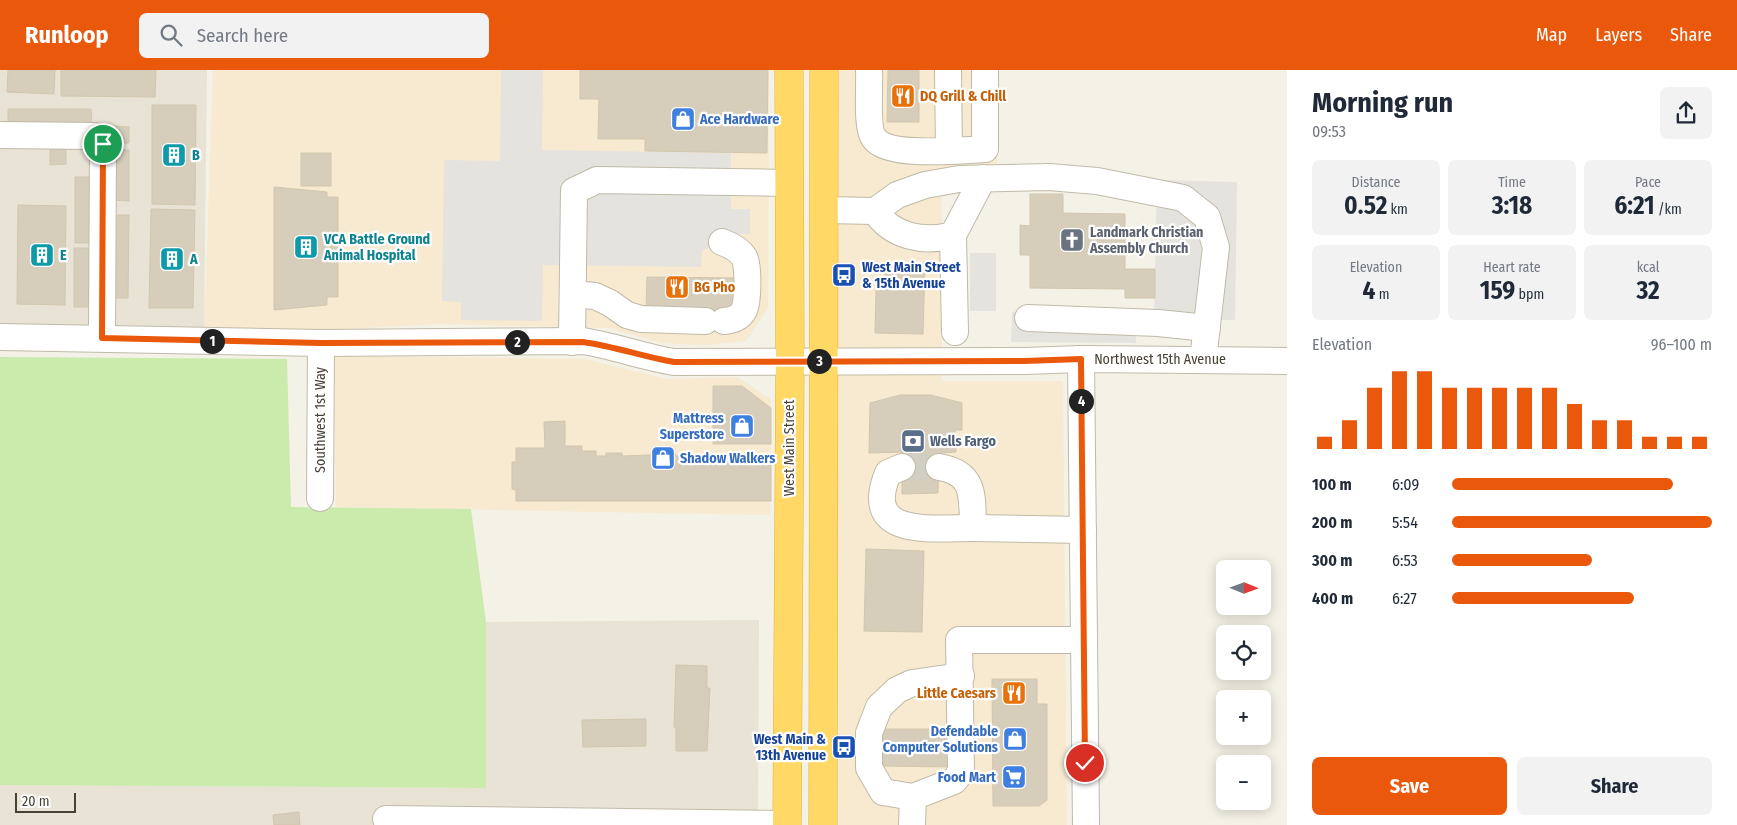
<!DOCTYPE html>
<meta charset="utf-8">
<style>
:root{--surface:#fff;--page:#f2f2f3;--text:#1f2937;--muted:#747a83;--accent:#ea580c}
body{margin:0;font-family:"Fira Sans Condensed",sans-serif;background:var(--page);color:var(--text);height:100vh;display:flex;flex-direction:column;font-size:19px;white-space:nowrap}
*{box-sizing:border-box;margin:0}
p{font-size:16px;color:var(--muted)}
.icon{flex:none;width:28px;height:28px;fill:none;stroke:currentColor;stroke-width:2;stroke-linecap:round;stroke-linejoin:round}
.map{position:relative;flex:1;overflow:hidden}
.side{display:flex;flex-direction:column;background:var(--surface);width:450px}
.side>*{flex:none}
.needle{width:32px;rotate:91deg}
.controls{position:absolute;left:1216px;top:490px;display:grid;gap:10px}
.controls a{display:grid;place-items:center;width:55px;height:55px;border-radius:8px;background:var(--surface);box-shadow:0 2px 12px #0003;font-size:25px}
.scale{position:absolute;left:15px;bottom:12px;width:61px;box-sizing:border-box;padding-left:5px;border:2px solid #474135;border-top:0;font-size:14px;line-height:18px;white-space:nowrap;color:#474135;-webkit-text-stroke:4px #fff;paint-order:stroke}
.pin{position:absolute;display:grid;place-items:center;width:42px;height:42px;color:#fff;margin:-21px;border:2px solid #fff;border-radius:50%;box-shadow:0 1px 5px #0007}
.km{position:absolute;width:25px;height:25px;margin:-12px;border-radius:50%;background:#222;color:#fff;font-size:14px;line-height:25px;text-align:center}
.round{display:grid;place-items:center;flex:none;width:52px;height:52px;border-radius:8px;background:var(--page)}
.head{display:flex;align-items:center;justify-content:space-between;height:85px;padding:0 25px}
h1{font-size:28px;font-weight:700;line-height:38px}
.stats{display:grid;grid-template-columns:repeat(3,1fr);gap:8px;height:85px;padding:5px 25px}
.stats div{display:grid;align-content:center;border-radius:8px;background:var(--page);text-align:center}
.stats b{font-size:25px;font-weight:700}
.stats small{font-size:14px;font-weight:400}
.stats p{font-size:14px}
.chart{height:140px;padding:10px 25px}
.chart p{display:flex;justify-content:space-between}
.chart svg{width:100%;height:90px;margin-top:5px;stroke:var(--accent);stroke-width:6}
.action{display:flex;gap:10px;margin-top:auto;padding:10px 25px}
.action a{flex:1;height:58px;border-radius:8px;background:var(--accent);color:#fff;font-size:20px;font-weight:700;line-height:58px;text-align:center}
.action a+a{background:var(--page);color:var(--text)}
ul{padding:0 25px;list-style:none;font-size:16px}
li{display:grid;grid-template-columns:80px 60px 1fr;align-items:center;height:38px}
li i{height:12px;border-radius:6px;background:var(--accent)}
header{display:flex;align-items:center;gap:30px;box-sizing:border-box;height:70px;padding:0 25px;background:var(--accent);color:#fff}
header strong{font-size:24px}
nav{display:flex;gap:28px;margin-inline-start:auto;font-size:18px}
.search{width:350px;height:45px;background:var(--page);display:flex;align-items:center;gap:12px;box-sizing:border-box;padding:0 18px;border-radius:8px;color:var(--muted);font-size:19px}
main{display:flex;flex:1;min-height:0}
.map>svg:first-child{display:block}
.residential{fill:#e8e3d4}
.commercial{fill:#f7ead0}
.green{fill:#caebac}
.parking{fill:#e5e3de}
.building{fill:#d6cebb;stroke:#d2c6ad}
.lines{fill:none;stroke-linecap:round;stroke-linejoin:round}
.minor-tunnel{stroke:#d1cec3;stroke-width:26;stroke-dasharray:26 13;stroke-linecap:butt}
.minor-casing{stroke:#c0baa8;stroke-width:28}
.highway-casing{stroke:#e7b12d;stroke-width:29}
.minor{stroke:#fff;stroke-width:26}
.highway{stroke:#ffd866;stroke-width:28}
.route-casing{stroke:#fff;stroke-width:10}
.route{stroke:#ea580c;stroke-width:6}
.labels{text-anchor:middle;stroke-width:4.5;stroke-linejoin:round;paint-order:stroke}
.food-label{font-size:14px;font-weight:bold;fill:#c56008;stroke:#fff;text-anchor:start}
.shop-label{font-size:14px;font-weight:bold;fill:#366cbe;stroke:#fff;text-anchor:end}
.culture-label{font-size:14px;font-weight:bold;fill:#0d838f;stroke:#fff;text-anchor:start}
.worship-label{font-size:14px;font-weight:bold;fill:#5b616d;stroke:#fff;text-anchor:start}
.transit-label{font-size:14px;font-weight:bold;fill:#164399;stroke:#fff;text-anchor:start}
.street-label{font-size:14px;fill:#474135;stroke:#fff}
.service-label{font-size:14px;font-weight:bold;fill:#4e5e75;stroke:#fff;text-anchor:start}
</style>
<header>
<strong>Runloop</strong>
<div class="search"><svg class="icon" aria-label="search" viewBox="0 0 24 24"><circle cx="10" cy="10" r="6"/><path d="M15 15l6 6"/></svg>Search here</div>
<nav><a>Map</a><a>Layers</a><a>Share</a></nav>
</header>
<main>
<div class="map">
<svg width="1287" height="755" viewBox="0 0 1287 755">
<rect width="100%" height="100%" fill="#f4f1e6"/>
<!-- residential -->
<g class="residential">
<polygon points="0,0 207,0 204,266 0,263"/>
<polygon points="759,550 758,755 0,755 0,715 486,718 486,552"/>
</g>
<!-- commercial -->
<g class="commercial">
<polygon points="213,0 769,0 768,238 746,271 703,275 661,273 609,258 439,254 204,266"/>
<polygon points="837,0 997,0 997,96 941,99 942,311 1063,311 1067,755 839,755"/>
<polygon points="334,286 584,289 666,309 737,307 771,329 770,445 336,437"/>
</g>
<!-- green -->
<polygon class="green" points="0,287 287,289 291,437 471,439 486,552 486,718 0,715"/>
<!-- parking -->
<g class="parking">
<polygon points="501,0 543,0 542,80 731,83 731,139 750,139 750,164 733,164 702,181 701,197 543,195 542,251 461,250 461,232 442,231 444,90 500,91"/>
<polygon points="1157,110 1237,112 1235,250 1154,249"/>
<rect x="970" y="183" width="26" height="58"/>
<polygon points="1012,242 1137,243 1136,273 1011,272"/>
</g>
<!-- building -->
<g class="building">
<polygon points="8,0 55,0 54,24 7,22"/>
<polygon points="61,0 156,0 155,27 61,26"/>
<polygon points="580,0 768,0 767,83 645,81 645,69 598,69 599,29 580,29"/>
<polygon points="888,0 919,0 919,52 887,52"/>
<polygon points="152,35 196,35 195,135 152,134"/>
<polygon points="8,39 91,39 92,56 8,56"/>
<polygon points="113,56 129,57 129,73 113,73"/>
<polygon points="50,78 66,78 66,94 50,95"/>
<polygon points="113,80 129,80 129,131 113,130"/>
<rect x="301" y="83" width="30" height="33"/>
<rect x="75" y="107" width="15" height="66"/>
<polygon points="274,117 327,122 327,127 338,127 338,227 327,227 327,235 274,240"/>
<polygon points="1030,124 1063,124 1063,143 1125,144 1125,199 1155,199 1155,228 1125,228 1125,219 1030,218 1030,185 1020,185 1020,155 1030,156"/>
<polygon points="18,135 66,136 65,235 17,234"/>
<polygon points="151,139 195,140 193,238 149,238"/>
<polygon points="113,145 129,145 128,228 113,228"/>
<rect x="74" y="178" width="16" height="59"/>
<polygon points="885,193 925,194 923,264 875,263 876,220 885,220"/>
<polygon points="647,207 738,208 732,260 715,260 715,244 646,239"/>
<polygon points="713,316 742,316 771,338 771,374 713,374"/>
<polygon points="900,325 931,325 962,333 962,360 955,360 956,382 939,383 938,423 902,424 902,382 869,383 870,333"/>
<polygon points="565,351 565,376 582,376 582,381 596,381 596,386 606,386 606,383 622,383 622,386 676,384 676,386 700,386 701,384 771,384 771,431 516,431 516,420 512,419 512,392 516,392 516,378 545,378 544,352"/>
<polygon points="866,479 924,481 922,562 864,561"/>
<polygon points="676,595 707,596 707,618 710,618 707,681 676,681 676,657 674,657"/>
<polygon points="992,609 1037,609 1037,634 1047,634 1047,730 1039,736 993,736"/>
<polygon points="646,649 646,676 583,677 582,650"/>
<polygon points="882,659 951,659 951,697 881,696"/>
<polygon points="299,742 300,755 274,755 273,745"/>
</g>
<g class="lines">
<!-- minor-tunnel -->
<polyline class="minor-tunnel" points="902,397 939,397"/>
<defs>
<g id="minor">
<path d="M869,0C870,15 866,58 874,68C887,88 962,80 985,79V0"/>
<polyline points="948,0 949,81"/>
<polyline points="0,65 95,66 101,69 103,74 102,268"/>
<polyline points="824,140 875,141 897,125 925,115 959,109 1049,107 1097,111 1183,128 1207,147 1216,177 1203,290"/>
<path d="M875,141C892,167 924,173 953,165L983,108"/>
<polyline points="953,165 955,262"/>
<path d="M722,172C730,175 739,179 744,187C749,194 748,233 744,240C740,248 733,250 724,251"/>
<polyline points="573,224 595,226 610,233 627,245 641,249 705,251"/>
<polyline points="1028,248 1158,253 1207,258"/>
<path d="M0,267L321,273L583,271C614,276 643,287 674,292L1024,291L1081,289L1287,291"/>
<polyline points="572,272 574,121 597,110 788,113"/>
<polyline points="1081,289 1086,755"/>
<path d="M902,397L888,403C861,468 930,458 973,458C972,427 976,403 939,397"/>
<polyline points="320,428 321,273"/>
<polyline points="973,458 1083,460"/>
<polyline points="913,727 883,722 869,698 869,663 879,637 897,620 912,613 961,606"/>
<polyline points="386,749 787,754"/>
<polyline points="912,755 913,727 954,711 961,702 959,570 1084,570"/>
</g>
<g id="highway">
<polyline points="787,755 790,291 789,0"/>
<polyline points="823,755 824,0"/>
</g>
</defs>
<!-- minor casing -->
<use href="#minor" class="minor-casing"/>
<!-- highway casing -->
<use href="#highway" class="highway-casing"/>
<!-- minor -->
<use href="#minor" class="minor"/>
<!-- highway -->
<use href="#highway" class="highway"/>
</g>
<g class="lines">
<defs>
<path id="route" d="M103,74L102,268L321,273L583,272C614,276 643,287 674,292L1024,291L1081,289L1085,693"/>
</defs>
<!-- route casing -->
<use href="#route" class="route-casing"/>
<!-- route -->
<use href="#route" class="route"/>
</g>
<!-- icons -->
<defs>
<symbol id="restaurant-square" viewBox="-11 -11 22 22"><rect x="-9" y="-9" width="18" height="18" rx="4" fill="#e8710a" stroke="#fff"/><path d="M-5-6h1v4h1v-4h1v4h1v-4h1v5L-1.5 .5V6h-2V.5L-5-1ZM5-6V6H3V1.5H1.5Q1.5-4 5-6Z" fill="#fff"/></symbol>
<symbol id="shop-square" viewBox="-11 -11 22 22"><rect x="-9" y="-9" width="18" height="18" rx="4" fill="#3f7fe0" stroke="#fff"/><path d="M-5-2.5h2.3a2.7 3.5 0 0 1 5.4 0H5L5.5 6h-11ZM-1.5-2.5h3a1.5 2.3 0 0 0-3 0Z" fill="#fff"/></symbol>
<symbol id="building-square" viewBox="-11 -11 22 22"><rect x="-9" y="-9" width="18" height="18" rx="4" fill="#0f9aa8" stroke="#fff"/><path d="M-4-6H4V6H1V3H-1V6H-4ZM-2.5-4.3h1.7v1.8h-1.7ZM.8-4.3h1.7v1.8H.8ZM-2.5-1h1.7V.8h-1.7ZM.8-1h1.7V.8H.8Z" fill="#fff"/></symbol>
<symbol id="church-square" viewBox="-11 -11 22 22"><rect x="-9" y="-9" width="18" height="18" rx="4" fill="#6b7280" stroke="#fff"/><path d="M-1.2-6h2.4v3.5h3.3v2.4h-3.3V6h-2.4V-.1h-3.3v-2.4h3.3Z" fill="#fff"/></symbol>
<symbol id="bus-square" viewBox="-11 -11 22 22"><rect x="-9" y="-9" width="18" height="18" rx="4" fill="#1a4fb4" stroke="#fff"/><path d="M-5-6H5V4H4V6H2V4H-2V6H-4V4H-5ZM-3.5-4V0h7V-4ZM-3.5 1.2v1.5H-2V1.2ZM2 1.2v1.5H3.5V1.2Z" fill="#fff"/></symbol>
<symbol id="bank-square" viewBox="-11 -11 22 22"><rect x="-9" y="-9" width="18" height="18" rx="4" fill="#5c6f8a" stroke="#fff"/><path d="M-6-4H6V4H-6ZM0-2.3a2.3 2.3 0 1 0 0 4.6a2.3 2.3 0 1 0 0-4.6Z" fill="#fff"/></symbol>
<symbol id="supermarket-square" viewBox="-11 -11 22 22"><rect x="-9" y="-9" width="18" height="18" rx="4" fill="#3f7fe0" stroke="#fff"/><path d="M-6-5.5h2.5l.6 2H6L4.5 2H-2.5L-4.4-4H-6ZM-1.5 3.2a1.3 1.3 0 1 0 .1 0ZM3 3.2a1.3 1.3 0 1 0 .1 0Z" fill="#fff"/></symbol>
</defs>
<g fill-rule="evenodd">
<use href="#restaurant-square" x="889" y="12" width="28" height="28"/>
<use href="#shop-square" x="669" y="35" width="28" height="28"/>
<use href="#building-square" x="160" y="71" width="28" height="28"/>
<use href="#church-square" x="1058" y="156" width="28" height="28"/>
<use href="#building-square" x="292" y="163" width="28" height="28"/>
<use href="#building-square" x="28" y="171" width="28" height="28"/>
<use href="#building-square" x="158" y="175" width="28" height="28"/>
<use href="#bus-square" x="830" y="191" width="28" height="28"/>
<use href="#restaurant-square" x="663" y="203" width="28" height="28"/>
<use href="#shop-square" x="728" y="342" width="28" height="28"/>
<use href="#bank-square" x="899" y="357" width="28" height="28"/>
<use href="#shop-square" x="649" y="374" width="28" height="28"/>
<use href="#restaurant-square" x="1000" y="609" width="28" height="28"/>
<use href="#shop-square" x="1001" y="655" width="28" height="28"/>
<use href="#bus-square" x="830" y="663" width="28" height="28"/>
<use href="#supermarket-square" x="1000" y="693" width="28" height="28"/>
</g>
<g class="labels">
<!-- food labels -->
<g class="food-label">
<text x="920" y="31">DQ Grill &amp; Chill</text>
<text x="694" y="222">BG Pho</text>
<text x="996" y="628" text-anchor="end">Little Caesars</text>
</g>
<!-- shop labels -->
<g class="shop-label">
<text x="700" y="54" text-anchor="start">Ace Hardware</text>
<text x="724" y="353">Mattress<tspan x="724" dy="16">Superstore</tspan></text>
<text x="680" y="393" text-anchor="start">Shadow Walkers</text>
<text x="998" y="666">Defendable<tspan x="998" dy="16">Computer Solutions</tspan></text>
<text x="996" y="712">Food Mart</text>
</g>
<!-- culture labels -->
<g class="culture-label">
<text x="192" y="90">B</text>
<text x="324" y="174">VCA Battle Ground<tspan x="324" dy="16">Animal Hospital</tspan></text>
<text x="60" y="190">E</text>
<text x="190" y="194">A</text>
</g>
<!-- worship labels -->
<g class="worship-label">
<text x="1090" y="167">Landmark Christian<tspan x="1090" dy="16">Assembly Church</tspan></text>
</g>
<!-- transit labels -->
<g class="transit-label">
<text x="862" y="202">West Main Street<tspan x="862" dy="16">&amp; 15th Avenue</tspan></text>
<text x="826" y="674" text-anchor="end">West Main &amp;<tspan x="826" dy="16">13th Avenue</tspan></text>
</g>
<!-- street labels -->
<g class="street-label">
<text x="1160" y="294">Northwest 15th Avenue</text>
<text transform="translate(320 350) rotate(-90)" y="5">Southwest 1st Way</text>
<text transform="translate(789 378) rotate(-90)" y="5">West Main Street</text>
</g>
<!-- service labels -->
<g class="service-label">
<text x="930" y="376">Wells Fargo</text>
</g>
</g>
</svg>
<div class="controls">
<a><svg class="needle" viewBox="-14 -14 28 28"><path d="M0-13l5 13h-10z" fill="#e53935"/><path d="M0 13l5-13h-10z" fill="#747a83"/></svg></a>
<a><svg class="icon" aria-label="locate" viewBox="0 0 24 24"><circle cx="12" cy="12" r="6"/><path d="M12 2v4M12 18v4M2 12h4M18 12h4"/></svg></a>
<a>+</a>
<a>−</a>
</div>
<div class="scale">20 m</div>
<div class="pin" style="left:103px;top:74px;background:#1e9e55"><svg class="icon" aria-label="arrive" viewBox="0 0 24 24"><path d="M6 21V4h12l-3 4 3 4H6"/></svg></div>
<div class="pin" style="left:1085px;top:693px;background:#d93025"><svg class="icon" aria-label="check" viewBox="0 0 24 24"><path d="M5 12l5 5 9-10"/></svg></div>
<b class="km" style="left:212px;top:271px">1</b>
<b class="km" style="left:517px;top:272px">2</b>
<b class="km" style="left:819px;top:291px">3</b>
<b class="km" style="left:1081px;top:331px">4</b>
</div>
<section class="side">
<div class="head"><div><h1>Morning run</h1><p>09:53</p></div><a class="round"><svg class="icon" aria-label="share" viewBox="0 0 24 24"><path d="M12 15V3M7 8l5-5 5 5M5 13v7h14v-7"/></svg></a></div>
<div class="stats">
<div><p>Distance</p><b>0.52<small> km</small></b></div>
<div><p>Time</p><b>3:18</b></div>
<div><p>Pace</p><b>6:21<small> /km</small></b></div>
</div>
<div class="stats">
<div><p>Elevation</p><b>4<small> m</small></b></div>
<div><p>Heart rate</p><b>159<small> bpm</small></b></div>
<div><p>kcal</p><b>32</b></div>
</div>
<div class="chart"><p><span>Elevation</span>96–100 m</p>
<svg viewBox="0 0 160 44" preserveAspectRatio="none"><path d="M5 44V38M15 44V30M25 44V14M35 44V6M45 44V6M55 44V14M65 44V14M75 44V14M85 44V14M95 44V14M105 44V22M115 44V30M125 44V30M135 44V38M145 44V38M155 44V38"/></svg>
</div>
<ul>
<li><b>100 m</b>6:09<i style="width:85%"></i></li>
<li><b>200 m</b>5:54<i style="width:100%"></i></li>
<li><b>300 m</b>6:53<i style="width:54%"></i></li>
<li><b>400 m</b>6:27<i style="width:70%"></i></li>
</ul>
<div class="action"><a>Save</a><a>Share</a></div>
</section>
</main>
